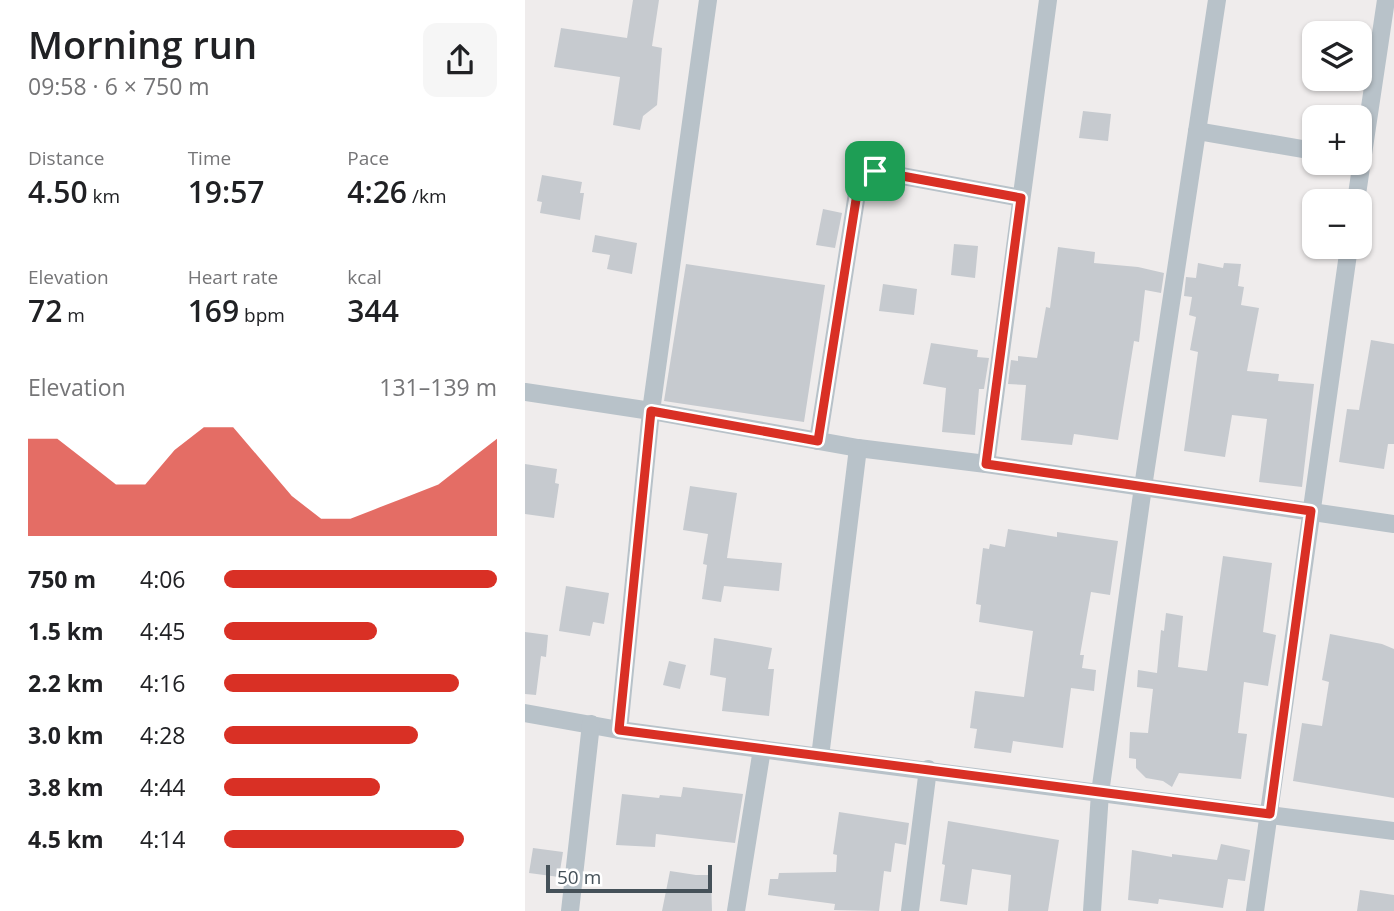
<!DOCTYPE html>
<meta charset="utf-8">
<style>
:root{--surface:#fff;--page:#f6f6f6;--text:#202124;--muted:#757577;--accent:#d93025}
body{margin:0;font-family:"Open Sans",sans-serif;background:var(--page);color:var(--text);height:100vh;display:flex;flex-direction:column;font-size:26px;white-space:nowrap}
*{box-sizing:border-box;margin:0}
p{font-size:23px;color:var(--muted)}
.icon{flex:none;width:38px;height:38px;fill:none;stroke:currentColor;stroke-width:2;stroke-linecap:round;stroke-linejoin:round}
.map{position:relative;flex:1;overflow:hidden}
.sheet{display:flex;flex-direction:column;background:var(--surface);width:525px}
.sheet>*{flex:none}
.fabs{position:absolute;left:777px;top:21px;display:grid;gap:14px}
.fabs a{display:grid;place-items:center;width:70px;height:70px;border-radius:14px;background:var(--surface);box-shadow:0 2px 5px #0004;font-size:35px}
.scale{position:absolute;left:21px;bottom:18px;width:166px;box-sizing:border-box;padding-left:7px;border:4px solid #455159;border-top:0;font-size:19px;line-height:24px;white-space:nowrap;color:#455159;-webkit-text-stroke:5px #fff;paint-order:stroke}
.pin{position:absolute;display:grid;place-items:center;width:60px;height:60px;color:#fff;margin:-30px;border-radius:14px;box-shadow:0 4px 10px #0006}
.round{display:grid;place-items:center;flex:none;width:74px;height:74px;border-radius:14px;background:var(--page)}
.summary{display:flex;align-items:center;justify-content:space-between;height:119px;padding:0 28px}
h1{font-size:38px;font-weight:600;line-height:52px}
.metrics{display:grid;grid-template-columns:repeat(3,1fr);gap:10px;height:119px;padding:7px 28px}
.metrics div{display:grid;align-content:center}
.metrics b{font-size:30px;font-weight:600}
.metrics small{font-size:19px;font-weight:400}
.metrics p{font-size:19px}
.chart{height:196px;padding:14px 28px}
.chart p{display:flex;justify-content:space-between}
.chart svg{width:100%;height:126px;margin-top:7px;fill:var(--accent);opacity:.7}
ul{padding:0 28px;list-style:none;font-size:23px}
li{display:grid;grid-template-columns:112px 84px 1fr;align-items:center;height:52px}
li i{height:18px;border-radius:9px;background:var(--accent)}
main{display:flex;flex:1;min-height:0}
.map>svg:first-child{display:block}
.building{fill:#c6cacf}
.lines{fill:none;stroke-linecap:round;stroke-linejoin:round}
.street{stroke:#b8c2c9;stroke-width:18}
.route-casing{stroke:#fff;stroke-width:14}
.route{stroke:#d93025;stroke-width:9}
</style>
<main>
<section class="sheet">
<div class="summary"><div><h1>Morning run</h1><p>09:58 · 6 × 750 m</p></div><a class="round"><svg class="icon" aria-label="share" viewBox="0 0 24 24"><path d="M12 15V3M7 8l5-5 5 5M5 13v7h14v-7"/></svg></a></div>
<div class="metrics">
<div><p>Distance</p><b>4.50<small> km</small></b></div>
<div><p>Time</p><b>19:57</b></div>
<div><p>Pace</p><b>4:26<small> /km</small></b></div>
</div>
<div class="metrics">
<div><p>Elevation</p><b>72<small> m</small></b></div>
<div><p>Heart rate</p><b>169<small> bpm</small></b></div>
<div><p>kcal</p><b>344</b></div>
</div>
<div class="chart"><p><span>Elevation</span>131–139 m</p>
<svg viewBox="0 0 160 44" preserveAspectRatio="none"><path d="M0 44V10L10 10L20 18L30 26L40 26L50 14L60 6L70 6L80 18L90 30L100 38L110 38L120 34L130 30L140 26L150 18L160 10V44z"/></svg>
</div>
<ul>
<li><b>750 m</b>4:06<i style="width:100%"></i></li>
<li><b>1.5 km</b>4:45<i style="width:56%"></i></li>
<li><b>2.2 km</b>4:16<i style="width:86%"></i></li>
<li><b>3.0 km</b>4:28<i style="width:71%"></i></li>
<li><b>3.8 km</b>4:44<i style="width:57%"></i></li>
<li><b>4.5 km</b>4:14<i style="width:88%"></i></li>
</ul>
</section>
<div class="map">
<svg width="869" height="911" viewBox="0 0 869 911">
<rect width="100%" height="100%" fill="#efecec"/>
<!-- building -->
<g class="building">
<polygon points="108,0 134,0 127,46 137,48 132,105 118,116 115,130 88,125 95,77 29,67 36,28 102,38"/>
<polygon points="558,111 586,114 583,141 554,138"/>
<polygon points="17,175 57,182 55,193 59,193 55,220 15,213 17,202 12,201"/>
<polygon points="298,209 317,213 310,248 291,245"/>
<polygon points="70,235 112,243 107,274 82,269 85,255 67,252"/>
<polygon points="429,244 453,246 450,278 426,275"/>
<polygon points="533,247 570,252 569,263 613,267 639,273 636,293 620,290 614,342 609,341 593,440 549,434 547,445 496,440 501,385 483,384 486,360 493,361 493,356 512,358 521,307 525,308"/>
<polygon points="673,263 698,268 699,263 716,264 713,286 719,287 716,305 734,308 722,371 754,374 753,381 789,384 777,487 734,482 742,419 707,415 700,457 659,451 673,352 665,350 671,317 664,315 667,297 659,296 661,277 671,278"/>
<polygon points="161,264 300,285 279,422 139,401"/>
<polygon points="358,284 392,289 389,315 354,311"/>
<polygon points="846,340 869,344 869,444 863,444 859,469 814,462 822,409 834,410"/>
<polygon points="406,343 453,350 452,357 464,358 459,389 454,389 450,435 417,432 421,388 398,384"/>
<polygon points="0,464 32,469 30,483 34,484 29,518 0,514"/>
<polygon points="165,486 212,493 202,558 257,563 254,591 199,586 196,602 177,599 182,565 178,564 183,534 158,530"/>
<polygon points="483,529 532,537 532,532 593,541 585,595 566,592 555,655 559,655 557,668 571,670 569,691 546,688 538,748 488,741 486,753 449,748 452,729 445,728 450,691 499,697 508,631 454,622 456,605 451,604 458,548 464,549 465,544 480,547"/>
<polygon points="698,556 747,563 738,632 751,635 743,686 719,682 713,733 722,734 716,779 654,773 647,787 638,781 621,778 611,768 611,759 604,758 605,732 623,733 628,689 612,687 613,670 632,673 636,630 639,631 641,613 658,616 653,667 682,671"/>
<polygon points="41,586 84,593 79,624 68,622 65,636 34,631"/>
<polygon points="0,632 23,635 21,657 16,656 11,695 0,694"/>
<polygon points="805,634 857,644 869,649 869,798 768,781 777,723 797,726 804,682 797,680"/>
<polygon points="189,638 247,648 243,669 249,669 244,716 197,711 201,678 185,675"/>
<polygon points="144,661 161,665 155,689 138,685"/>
<polygon points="158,787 218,794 210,843 131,834 130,847 91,845 97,794 134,798 135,795 156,797"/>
<polygon points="314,812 384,823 381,845 370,843 366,872 359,871 354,911 309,910 310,904 243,895 245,879 253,879 254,873 311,872 312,855 308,854"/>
<polygon points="423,821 534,840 523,911 483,911 486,875 447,869 442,905 415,901 420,865 417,864"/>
<polygon points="696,844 725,850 720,881 703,879 698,908 634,899 633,904 603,900 607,850 647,857 647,854 692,860"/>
<polygon points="8,848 38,852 34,877 4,873"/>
<polygon points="145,871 171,875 186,875 187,911 137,911"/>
<polygon points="835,890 869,895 869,911 832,911"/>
</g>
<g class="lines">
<!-- street -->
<g class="street">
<polyline points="672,131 789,151"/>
<polyline points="831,201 861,0"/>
<polyline points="0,392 126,411 333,448 461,464 869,524"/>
<polyline points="293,441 333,187 339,175 350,171 496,198"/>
<polyline points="461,464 523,0"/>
<polyline points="0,713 94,730 295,757 869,831"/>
<polyline points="94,730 126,411 183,0"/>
<polyline points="295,757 333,448"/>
<polyline points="45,911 66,724"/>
<polyline points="211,911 237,749"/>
<polyline points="385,911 403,769"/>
<polyline points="567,911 575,793 618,487 692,0"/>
<polyline points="730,911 824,247"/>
</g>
</g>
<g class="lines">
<defs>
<polygon id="route" points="350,171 496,198 461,464 786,511 745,814 94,730 126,411 293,441 333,187 339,176"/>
</defs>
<!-- route casing -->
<use href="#route" class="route-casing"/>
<!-- route -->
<use href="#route" class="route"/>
</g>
</svg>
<div class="fabs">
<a><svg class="icon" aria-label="layers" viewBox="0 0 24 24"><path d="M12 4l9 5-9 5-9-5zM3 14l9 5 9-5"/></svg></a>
<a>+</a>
<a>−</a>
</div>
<div class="scale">50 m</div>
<div class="pin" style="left:350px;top:171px;background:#1e9e55"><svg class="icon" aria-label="arrive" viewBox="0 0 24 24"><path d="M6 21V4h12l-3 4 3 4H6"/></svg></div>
</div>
</main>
